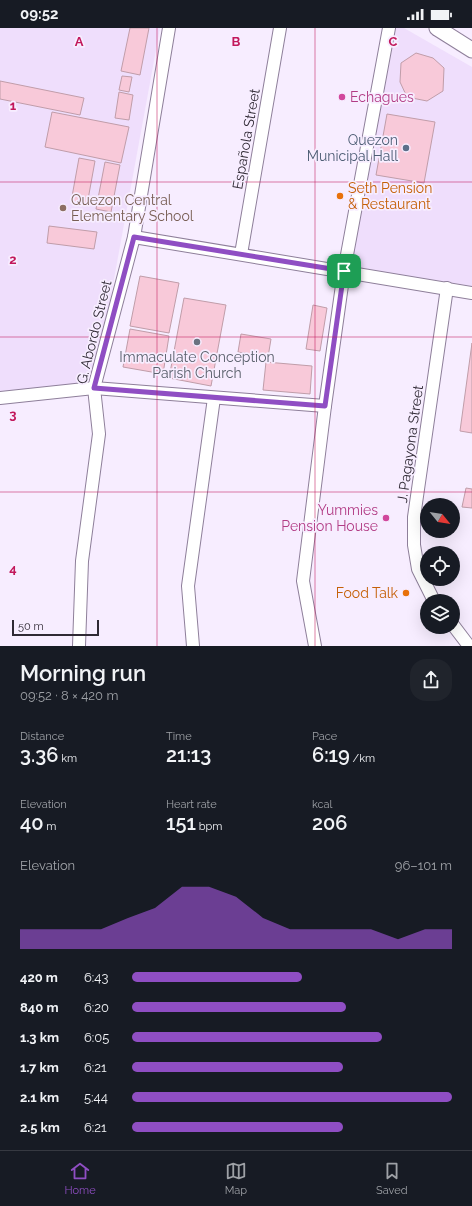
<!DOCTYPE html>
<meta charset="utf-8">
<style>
:root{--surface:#171b24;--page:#20242c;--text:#f1f3f6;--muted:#9ea1a6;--line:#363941;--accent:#8f4ec3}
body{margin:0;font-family:Raleway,sans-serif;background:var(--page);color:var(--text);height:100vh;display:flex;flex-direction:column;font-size:15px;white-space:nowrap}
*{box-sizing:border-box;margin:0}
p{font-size:13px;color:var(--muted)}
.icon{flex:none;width:22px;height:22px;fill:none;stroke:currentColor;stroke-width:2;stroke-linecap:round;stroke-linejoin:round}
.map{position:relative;height:618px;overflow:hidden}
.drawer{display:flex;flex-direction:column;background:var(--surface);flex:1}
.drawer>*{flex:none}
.needle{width:26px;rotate:120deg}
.tools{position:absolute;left:420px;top:470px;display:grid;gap:8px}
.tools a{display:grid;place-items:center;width:40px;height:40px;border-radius:50%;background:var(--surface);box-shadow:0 4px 16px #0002;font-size:20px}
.scale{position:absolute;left:12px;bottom:10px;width:87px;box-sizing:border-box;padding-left:4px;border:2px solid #2f2934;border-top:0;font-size:11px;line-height:14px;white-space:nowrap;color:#2f2934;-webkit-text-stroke:3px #f7edff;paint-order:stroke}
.pin{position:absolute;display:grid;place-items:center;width:34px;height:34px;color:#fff;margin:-17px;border-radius:8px;box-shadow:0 2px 6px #0006}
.round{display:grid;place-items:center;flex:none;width:42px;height:42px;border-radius:16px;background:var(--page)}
.summary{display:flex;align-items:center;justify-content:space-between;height:68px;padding:0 20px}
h1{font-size:22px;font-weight:600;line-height:30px}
.stats{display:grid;grid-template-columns:repeat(3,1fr);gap:6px;height:68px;padding:4px 20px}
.stats div{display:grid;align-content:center}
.stats b{font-size:20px;font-weight:600}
.stats small{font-size:11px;font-weight:400}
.stats p{font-size:11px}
.chart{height:112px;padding:8px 20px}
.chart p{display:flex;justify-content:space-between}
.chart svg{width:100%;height:72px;margin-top:4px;fill:var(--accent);opacity:.7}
ul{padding:0 20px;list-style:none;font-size:13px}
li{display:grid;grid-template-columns:64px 48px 1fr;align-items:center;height:30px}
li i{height:10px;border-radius:5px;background:var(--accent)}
.status{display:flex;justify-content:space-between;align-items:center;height:28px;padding:0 20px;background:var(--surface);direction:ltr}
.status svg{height:11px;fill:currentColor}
.menu{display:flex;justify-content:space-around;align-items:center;height:56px;border-top:1px solid var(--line);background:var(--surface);font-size:11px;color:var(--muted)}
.menu a{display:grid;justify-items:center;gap:2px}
.menu .active{color:var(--accent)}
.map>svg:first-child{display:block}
.built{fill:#efdefc}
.building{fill:#f8c9d9;stroke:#c09da9}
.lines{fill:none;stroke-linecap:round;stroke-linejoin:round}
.minor-casing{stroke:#8e7f9a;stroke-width:14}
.tertiary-casing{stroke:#8e7f9a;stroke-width:17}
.minor{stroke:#fff;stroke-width:12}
.tertiary{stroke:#fff;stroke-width:15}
.route-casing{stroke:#fff;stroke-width:8}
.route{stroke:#8f4ec3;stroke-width:5}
.grid{fill:none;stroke:#c2185b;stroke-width:1;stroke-opacity:0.55}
.hotel-dot{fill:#d1479c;stroke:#f7edff;stroke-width:1.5}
.service-dot{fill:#5c6f8a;stroke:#f7edff;stroke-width:1.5}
.food-dot{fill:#e8710a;stroke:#f7edff;stroke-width:1.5}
.education-dot{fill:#8d6e63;stroke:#f7edff;stroke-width:1.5}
.worship-dot{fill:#6b7280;stroke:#f7edff;stroke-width:1.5}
.labels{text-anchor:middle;stroke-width:3.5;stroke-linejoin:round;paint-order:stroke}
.hotel-label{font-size:14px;fill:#b23c85;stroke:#f7edff;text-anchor:start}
.street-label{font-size:14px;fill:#2f2934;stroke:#f7edff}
.service-label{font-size:14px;fill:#4e5e75;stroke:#f7edff;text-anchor:end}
.food-label{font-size:14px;fill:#c56008;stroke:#f7edff;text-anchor:start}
.education-label{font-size:14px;fill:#785e54;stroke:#f7edff;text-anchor:start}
.worship-label{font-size:14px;fill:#5b616d;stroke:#f7edff}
.grid-label{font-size:13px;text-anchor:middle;font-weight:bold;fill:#c2185b;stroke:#f7edff;stroke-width:3.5;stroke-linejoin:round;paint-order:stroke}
</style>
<div class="status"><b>09:52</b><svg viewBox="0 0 49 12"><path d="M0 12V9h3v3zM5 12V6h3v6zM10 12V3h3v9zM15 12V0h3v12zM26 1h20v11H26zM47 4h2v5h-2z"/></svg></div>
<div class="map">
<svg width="472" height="618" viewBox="0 0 472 618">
<rect width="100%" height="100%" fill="#f7edff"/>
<!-- built -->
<g class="built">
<polygon points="0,0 160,0 94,360 0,364"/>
<polygon points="396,0 404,0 472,39 472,258 351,239"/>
</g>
<!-- building -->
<g class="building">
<polygon points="130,0 149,0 140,47 121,43"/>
<polygon points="416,25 433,30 444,40 443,63 427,73 407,69 400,54 401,35"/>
<polygon points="122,48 132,49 129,64 119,62"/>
<polygon points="0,53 84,70 80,87 0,71"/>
<polygon points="119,64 133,67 129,92 115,90"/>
<polygon points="52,84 129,99 121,135 45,119"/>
<polygon points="387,86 435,94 424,155 376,147"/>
<polygon points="79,130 95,133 87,177 71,174"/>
<polygon points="105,134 120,137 111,184 96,181"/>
<polygon points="49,198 97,204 94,221 47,215"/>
<polygon points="140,248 179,255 169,305 130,298"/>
<polygon points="184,270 226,277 211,358 169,350"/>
<polygon points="313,277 327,280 320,323 306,321"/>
<polygon points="130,301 169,308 163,346 123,339"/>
<polygon points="241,306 271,311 268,329 238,324"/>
<polygon points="472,315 472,405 460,403"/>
<polygon points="266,334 312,338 310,366 263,362"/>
<polygon points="466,460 472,461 472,480 462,479"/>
</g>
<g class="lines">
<defs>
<g id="minor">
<polyline points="134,209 472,265"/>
<polyline points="241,226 280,0"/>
<polyline points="0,370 94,360 325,378 344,243 389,0"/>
<polyline points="434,573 418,541 414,517 414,489 447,260"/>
<polyline points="453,597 469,618"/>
<polyline points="79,618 82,533 99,406 94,360 134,209 169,0"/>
<polyline points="193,618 188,558 214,370"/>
<polyline points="315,618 303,553 325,378"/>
</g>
<polyline id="tertiary" points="437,0 472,22"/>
</defs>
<!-- minor casing -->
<use href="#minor" class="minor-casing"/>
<!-- tertiary casing -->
<use href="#tertiary" class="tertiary-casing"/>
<!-- minor -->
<use href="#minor" class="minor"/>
<!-- tertiary -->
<use href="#tertiary" class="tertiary"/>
</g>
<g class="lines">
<defs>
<polygon id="route" points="134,209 344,243 325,378 94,360"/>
</defs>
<!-- route casing -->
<use href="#route" class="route-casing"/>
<!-- route -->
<use href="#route" class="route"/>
</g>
<!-- grid -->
<path class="grid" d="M157,0V618M315,0V618M0,154H472M0,309H472M0,464H472"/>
<!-- markers -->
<g class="hotel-dot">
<circle cx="342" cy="69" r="4"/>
<circle cx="386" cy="490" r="4"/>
</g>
<circle class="service-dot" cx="406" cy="120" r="4"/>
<g class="food-dot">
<circle cx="340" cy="168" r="4"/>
<circle cx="406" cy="565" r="4"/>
</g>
<circle class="education-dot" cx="63" cy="180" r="4"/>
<circle class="worship-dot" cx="197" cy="314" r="4"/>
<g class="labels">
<!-- hotel labels -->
<g class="hotel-label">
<text x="350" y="74">Echagues</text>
<text x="378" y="487" text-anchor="end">Yummies<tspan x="378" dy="16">Pension House</tspan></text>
</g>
<!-- street labels -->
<g class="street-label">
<text transform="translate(246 111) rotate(-80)" y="5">Española Street</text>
<text transform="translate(94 304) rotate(-76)" y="5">G. Abordo Street</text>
<text transform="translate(410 416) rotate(-82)" y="5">J. Pagayona Street</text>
</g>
<!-- service labels -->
<g class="service-label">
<text x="398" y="117">Quezon<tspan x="398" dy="16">Municipal Hall</tspan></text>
</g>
<!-- food labels -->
<g class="food-label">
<text x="348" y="165">Seth Pension<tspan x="348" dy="16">&amp; Restaurant</tspan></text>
<text x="398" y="570" text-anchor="end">Food Talk</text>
</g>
<!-- education labels -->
<g class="education-label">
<text x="71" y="177">Quezon Central<tspan x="71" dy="16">Elementary School</tspan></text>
</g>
<!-- worship labels -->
<g class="worship-label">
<text x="197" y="334">Immaculate Conception<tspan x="197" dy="16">Parish Church</tspan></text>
</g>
</g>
<g class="grid-label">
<text x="79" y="18">A</text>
<text x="236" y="18">B</text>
<text x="393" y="18">C</text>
<text x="13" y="82">1</text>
<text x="13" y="236">2</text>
<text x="13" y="391">3</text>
<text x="13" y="545">4</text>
</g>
</svg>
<div class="tools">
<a><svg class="needle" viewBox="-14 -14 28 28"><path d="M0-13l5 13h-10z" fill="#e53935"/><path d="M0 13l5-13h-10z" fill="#9ea1a6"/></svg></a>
<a><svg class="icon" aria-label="locate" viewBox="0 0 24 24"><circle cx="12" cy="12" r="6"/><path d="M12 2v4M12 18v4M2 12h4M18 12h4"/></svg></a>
<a><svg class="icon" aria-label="layers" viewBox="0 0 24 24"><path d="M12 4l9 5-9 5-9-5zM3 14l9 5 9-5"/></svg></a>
</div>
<div class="scale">50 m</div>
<div class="pin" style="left:344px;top:243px;background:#1e9e55"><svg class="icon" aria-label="arrive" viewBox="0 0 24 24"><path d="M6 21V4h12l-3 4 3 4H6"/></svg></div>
</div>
<section class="drawer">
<div class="summary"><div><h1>Morning run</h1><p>09:52 · 8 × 420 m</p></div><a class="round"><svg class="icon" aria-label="share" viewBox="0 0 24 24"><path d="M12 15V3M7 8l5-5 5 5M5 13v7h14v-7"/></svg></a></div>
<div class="stats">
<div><p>Distance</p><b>3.36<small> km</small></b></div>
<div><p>Time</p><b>21:13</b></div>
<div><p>Pace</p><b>6:19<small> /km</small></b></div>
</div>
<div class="stats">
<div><p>Elevation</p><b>40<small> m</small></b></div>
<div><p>Heart rate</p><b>151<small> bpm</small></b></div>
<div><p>kcal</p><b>206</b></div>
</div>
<div class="chart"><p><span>Elevation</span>96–101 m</p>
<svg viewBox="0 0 160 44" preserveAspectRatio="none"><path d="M0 44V32L10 32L20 32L30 32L40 25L50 19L60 6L70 6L80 12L90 25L100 32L110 32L120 32L130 32L140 38L150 32L160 32V44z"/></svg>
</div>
<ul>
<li><b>420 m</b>6:43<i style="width:53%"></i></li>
<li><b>840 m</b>6:20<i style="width:67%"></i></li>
<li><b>1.3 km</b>6:05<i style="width:78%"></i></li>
<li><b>1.7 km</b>6:21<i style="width:66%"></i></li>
<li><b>2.1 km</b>5:44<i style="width:100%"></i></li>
<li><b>2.5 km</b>6:21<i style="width:66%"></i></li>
</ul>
</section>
<nav class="menu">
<a class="active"><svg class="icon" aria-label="home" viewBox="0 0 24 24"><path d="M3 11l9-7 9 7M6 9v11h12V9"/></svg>Home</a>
<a><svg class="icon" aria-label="map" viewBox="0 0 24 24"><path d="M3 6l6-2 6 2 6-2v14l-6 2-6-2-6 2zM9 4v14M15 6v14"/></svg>Map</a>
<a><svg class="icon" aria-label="saved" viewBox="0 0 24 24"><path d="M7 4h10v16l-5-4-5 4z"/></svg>Saved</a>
</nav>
